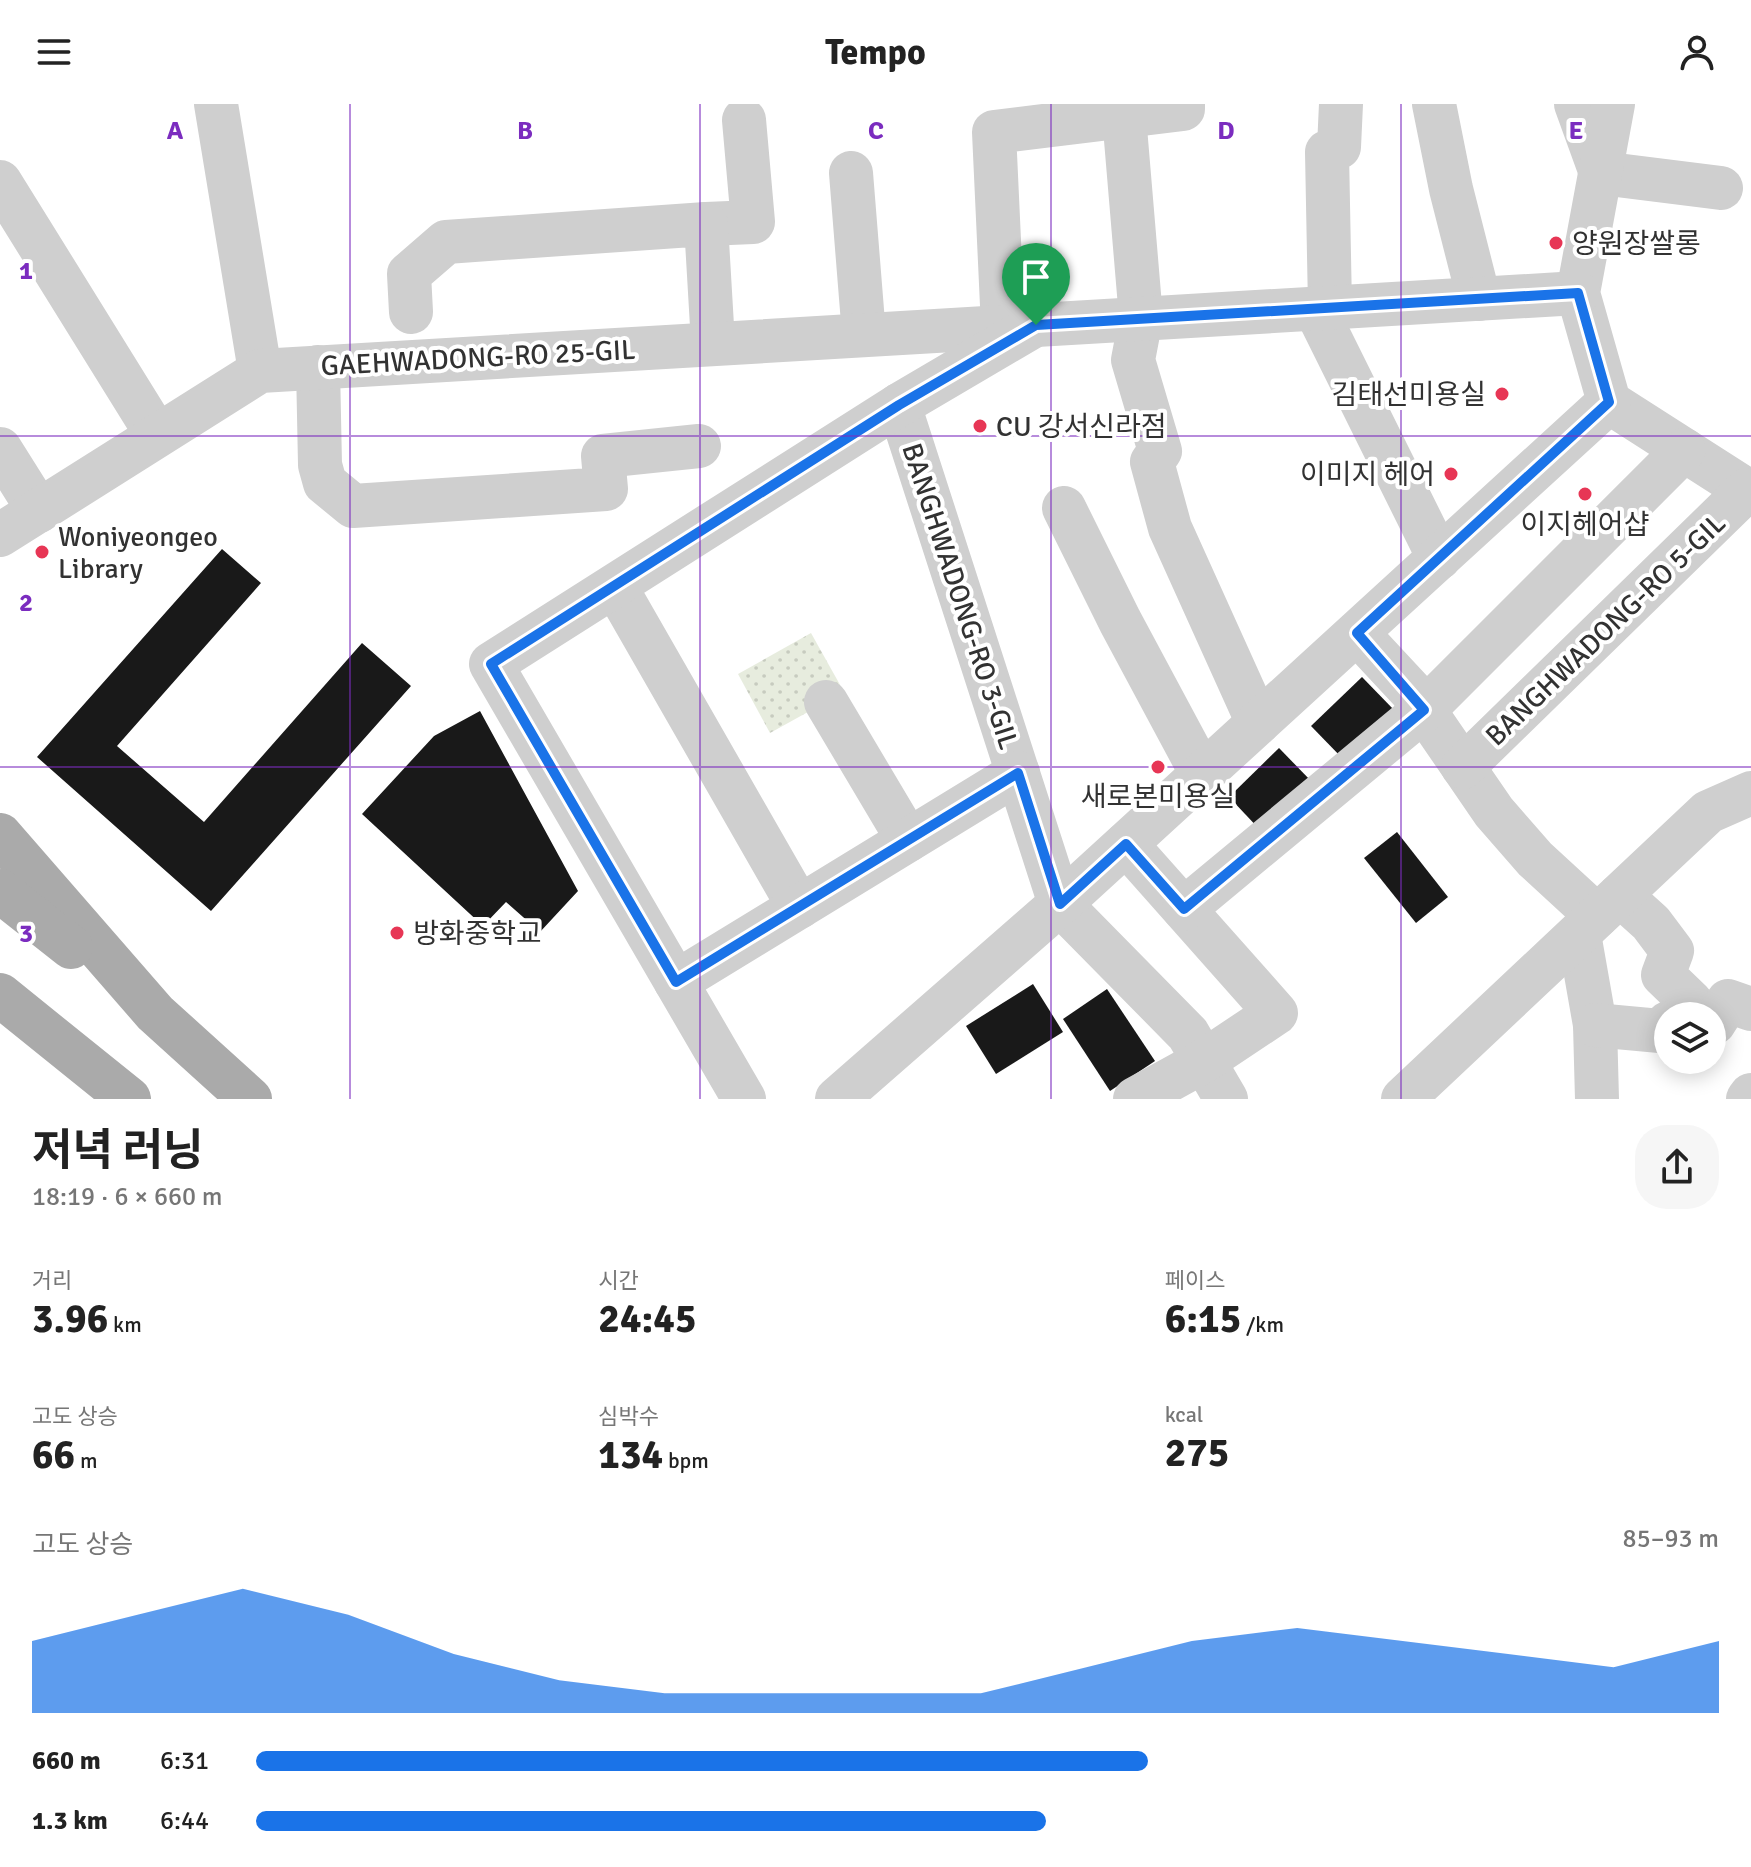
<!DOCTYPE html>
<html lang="ko">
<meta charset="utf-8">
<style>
:root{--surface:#fff;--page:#f6f6f6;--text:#222;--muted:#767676;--accent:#1a73e8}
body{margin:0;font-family:Signika,"Noto Sans KR",sans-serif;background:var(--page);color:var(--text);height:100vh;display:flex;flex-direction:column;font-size:30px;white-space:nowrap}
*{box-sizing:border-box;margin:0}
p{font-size:26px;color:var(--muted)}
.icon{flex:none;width:44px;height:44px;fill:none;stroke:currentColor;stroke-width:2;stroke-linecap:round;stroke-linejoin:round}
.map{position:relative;height:995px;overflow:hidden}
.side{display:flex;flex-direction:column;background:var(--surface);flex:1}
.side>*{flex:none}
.tools{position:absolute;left:1654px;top:898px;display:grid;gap:16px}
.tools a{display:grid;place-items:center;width:72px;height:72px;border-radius:50%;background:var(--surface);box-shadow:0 4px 20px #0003;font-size:40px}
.pin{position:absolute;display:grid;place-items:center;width:68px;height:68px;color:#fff;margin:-82px -34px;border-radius:50% 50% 50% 0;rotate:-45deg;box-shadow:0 0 8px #0007}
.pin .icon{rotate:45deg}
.round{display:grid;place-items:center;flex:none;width:84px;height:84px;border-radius:32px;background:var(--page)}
.head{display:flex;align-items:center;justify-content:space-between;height:136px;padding:0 32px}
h1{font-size:44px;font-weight:700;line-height:60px}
.figures{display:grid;grid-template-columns:repeat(3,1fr);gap:12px;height:136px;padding:8px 32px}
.figures div{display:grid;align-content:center}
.figures b{font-size:40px;font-weight:700}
.figures small{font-size:22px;font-weight:400}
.figures p{font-size:22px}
.chart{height:224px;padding:16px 32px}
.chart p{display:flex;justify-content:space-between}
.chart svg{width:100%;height:144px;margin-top:8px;fill:var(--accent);opacity:.7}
ul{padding:0 32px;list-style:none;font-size:26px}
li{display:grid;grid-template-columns:128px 96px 1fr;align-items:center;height:60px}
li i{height:20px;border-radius:10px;background:var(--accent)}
header{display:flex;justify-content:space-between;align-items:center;height:104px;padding:0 32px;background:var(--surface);font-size:36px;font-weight:700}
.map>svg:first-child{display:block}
.grass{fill:url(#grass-dots)}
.building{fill:#191919}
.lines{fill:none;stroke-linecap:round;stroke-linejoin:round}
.minor{stroke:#cfcfcf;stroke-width:44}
.major{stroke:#aaa;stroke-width:44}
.route-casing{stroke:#fff;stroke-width:16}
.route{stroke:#1a73e8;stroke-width:10}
.grid{fill:none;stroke:#7b2cbf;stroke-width:2;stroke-opacity:0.55}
.poi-dot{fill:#e73655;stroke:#fff;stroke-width:3}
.labels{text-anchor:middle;stroke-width:8;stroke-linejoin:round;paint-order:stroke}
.poi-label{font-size:28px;fill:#323232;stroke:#fff;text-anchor:start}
.street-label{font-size:28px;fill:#323232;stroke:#fff}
.grid-label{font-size:26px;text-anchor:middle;font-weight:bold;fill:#7b2cbf;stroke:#fff;stroke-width:8;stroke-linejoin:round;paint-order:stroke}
</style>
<header><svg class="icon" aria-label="menu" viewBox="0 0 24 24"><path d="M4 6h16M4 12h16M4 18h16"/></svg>Tempo<svg class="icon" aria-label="person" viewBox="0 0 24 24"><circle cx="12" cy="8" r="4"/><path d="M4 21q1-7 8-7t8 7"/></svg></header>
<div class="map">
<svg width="1751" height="995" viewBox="0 0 1751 995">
<defs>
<pattern id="grass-dots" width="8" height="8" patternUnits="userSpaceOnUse" patternTransform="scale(2)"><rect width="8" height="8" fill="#e7ecde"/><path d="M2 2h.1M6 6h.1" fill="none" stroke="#c7cbbf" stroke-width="1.8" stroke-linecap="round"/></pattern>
</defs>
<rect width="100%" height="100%" fill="#fff"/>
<!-- grass -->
<polygon class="grass" points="811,529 844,588 770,629 738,570"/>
<!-- building -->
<g class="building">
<polygon points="222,445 261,479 117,642 204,718 362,539 411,582 211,807 37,653"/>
<polygon points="1362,573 1395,607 1344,656 1311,622"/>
<polygon points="480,607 578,787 540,828 506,798 483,822 362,710 434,632"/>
<polygon points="1279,644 1313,679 1262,728 1229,693"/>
<polygon points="1397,728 1448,793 1416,819 1364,754"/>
<polygon points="1033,880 1063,928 996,970 966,922"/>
<polygon points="1107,885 1155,957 1110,987 1063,915"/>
</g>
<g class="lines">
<!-- minor -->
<g class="minor">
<polyline points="216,0 260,267"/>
<polyline points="1434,0 1451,85 1479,195"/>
<polyline points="1576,0 1601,69 1721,84"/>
<polyline points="1613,0 1578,189 1609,298 1751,389"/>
<polyline points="1124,12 1141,214 1133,256 1160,347 1152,358 1170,424 1258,619"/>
<polyline points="851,69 864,231"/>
<polyline points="0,78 157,331"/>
<polyline points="706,120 753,118 744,16"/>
<polyline points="1330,203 1327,48 1339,43 1341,0"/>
<polyline points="1315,204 1439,454"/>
<polyline points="411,208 409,170 446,138 706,120 713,239"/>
<polyline points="1003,223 994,28 1183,5 1183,0"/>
<polyline points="318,263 320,361 325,379 353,402 606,385 603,352 699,342"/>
<polyline points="899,301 1060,800 1188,930 1226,995"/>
<polyline points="0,345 39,407"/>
<polyline points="1064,404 1120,517 1202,670"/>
<polyline points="0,431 260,267 1578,189"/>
<polyline points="615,482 799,803"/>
<polyline points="1357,529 1411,587 1494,708 1535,755 1597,812"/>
<polyline points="826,598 908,736"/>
<polyline points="1463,663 1747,386"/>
<polyline points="1126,740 1276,909 1204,957 1135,995"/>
<polyline points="1620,791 1651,819 1672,847 1663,871 1691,898"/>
<polyline points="1184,805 1424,606 1684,346"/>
<polyline points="1579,830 1595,921 1597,995"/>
<polyline points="676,878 1018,669"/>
<polyline points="1712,917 1714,919 1728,897 1751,905"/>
<polyline points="1595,921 1660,927 1668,919"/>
<polyline points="744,995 491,560 899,301 1030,224"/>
<polyline points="837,995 1060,800 1609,298"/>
<polyline points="1403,995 1708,708 1751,689"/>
<polyline points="1748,995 1751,991"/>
</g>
<!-- major -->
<g class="major">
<polyline points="0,731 155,909 250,995"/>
<polyline points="0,787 71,843"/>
<polyline points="0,891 129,995"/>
</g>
</g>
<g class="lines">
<defs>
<polygon id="route" points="1578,189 1609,298 1357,529 1424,606 1184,805 1126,740 1060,800 1018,669 676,878 491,560 899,301 1036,221"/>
</defs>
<!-- route casing -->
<use href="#route" class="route-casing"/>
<!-- route -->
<use href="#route" class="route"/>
</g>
<!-- grid -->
<path class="grid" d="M350,0V995M700,0V995M1051,0V995M1401,0V995M0,332H1751M0,663H1751"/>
<!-- markers -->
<g class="poi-dot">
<circle cx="1556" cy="139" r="8"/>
<circle cx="1502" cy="290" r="8"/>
<circle cx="980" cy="322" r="8"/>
<circle cx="1451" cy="370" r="8"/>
<circle cx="1585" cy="390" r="8"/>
<circle cx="42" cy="448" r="8"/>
<circle cx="1158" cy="663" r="8"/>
<circle cx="397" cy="829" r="8"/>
</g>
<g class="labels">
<!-- poi labels -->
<g class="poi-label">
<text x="1572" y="149">양원장쌀롱</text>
<text x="1486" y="300" text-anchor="end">김태선미용실</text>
<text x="996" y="332">CU 강서신라점</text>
<text x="1435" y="380" text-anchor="end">이미지 헤어</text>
<text x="1585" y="430" text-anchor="middle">이지헤어샵</text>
<text x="58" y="442">Woniyeongeo<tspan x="58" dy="32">Library</tspan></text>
<text x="1158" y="702" text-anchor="middle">새로본미용실</text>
<text x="413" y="839">방화중학교</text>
</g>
<!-- street labels -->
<g class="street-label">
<text transform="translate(478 253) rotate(-3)" y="10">GAEHWADONG-RO 25-GIL</text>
<text transform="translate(961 492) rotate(72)" y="10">BANGHWADONG-RO 3-GIL</text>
<text transform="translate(1605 525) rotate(-44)" y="10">BANGHWADONG-RO 5-GIL</text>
</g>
</g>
<g class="grid-label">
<text x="175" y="35">A</text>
<text x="525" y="35">B</text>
<text x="876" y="35">C</text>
<text x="1226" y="35">D</text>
<text x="1576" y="35">E</text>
<text x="26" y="175">1</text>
<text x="26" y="507">2</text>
<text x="26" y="838">3</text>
</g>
</svg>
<div class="tools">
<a><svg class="icon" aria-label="layers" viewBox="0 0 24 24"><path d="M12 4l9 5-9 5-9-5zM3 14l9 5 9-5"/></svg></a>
</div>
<div class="pin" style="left:1036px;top:221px;background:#1e9e55"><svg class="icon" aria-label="arrive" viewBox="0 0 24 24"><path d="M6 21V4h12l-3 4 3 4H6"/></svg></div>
</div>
<section class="side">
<div class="head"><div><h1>저녁 러닝</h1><p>18:19 · 6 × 660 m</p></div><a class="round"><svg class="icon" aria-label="share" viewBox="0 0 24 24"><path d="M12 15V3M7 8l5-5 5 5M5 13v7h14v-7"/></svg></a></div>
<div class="figures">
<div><p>거리</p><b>3.96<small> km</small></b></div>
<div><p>시간</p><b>24:45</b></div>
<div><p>페이스</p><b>6:15<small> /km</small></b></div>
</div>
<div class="figures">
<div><p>고도 상승</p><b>66<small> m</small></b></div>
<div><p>심박수</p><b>134<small> bpm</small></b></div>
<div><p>kcal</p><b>275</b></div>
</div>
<div class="chart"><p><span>고도 상승</span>85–93 m</p>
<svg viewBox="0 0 160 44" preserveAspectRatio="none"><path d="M0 44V22L10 14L20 6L30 14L40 26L50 34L60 38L70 38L80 38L90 38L100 30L110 22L120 18L130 22L140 26L150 30L160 22V44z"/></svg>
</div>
<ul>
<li><b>660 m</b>6:31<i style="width:61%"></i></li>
<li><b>1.3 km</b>6:44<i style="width:54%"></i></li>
</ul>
</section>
